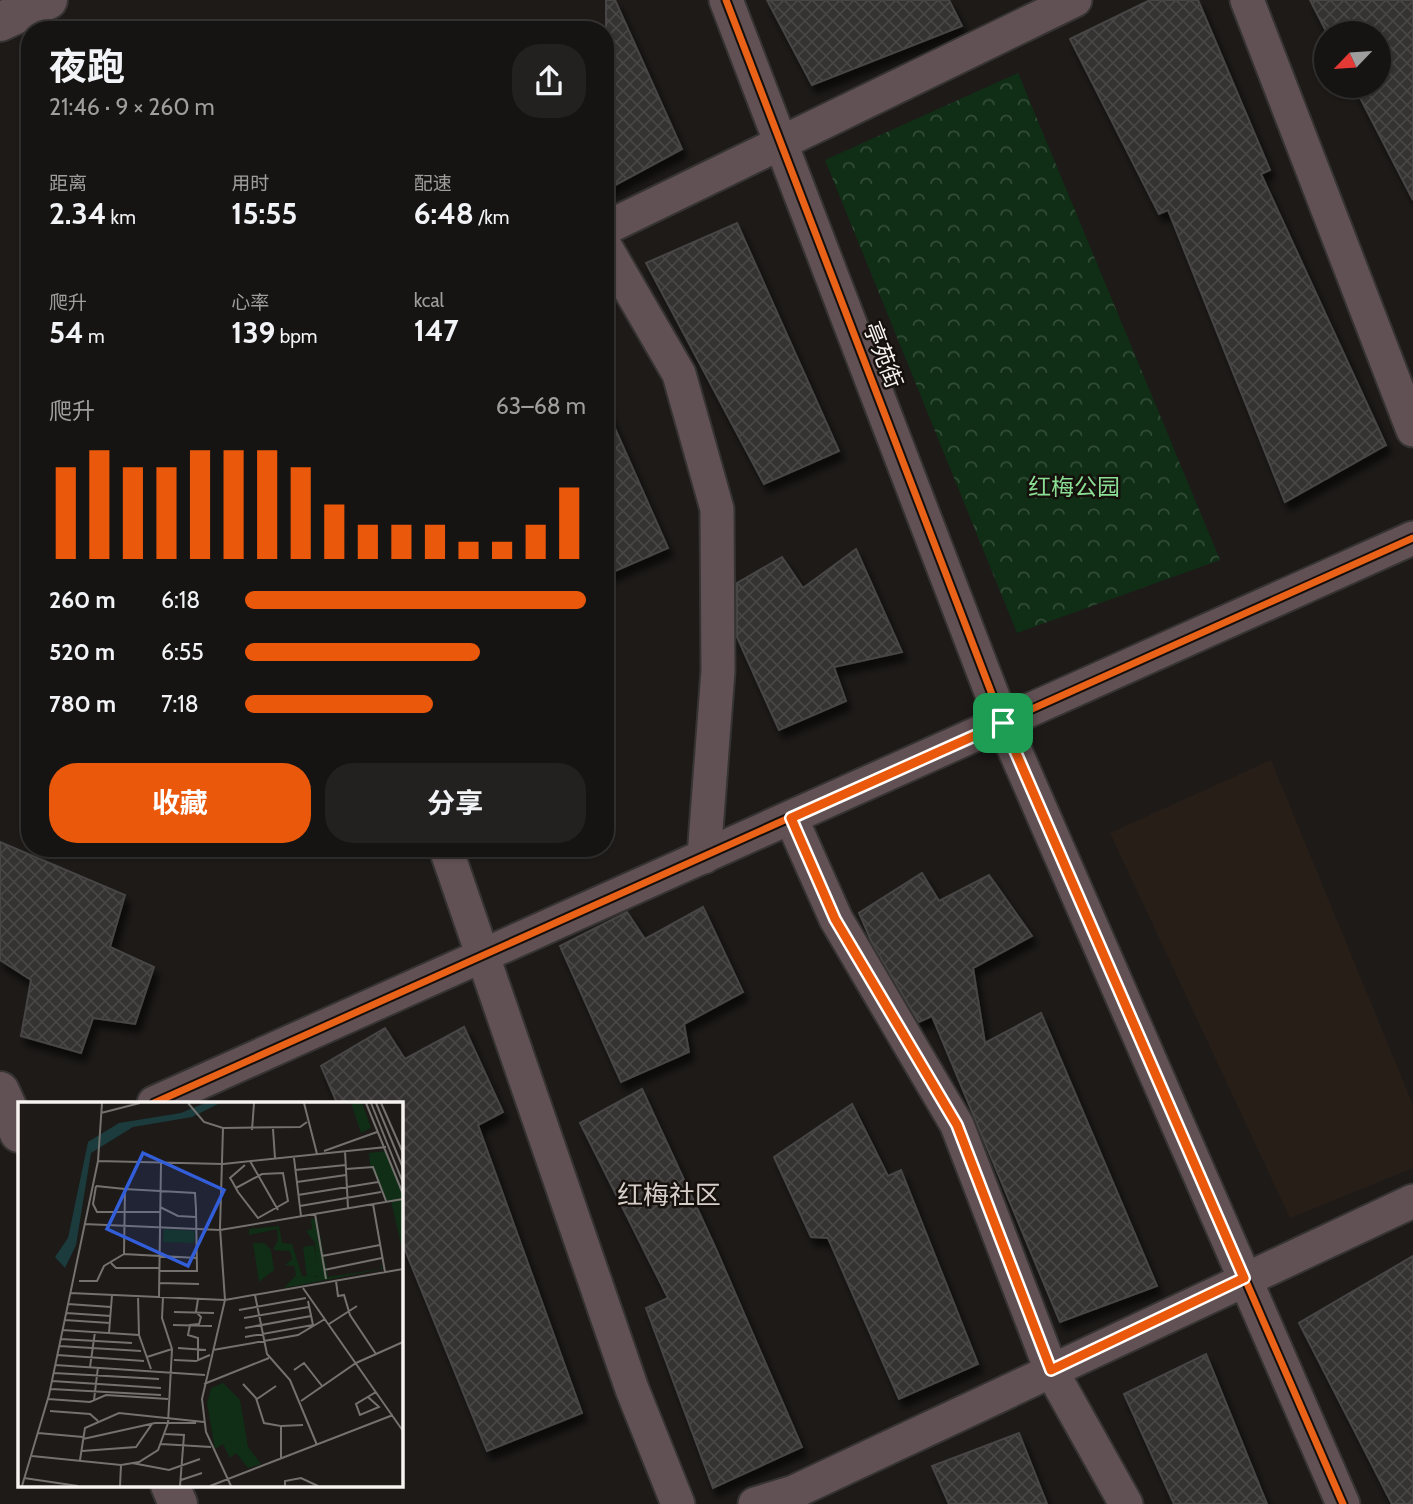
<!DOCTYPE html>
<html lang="zh">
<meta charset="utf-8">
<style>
:root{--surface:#161412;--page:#232120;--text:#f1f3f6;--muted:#9e9e9f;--line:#353332;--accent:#ea580c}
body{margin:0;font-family:Cabin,"Noto Sans SC",sans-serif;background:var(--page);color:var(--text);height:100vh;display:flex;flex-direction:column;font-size:26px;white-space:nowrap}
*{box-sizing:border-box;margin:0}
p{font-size:23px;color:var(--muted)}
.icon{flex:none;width:38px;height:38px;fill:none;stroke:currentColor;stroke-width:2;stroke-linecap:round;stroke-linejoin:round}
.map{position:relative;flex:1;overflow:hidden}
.panel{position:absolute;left:21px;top:21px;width:593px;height:836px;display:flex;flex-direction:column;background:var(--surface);border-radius:28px;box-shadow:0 2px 5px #0004,0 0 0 2px var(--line)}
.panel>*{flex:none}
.needle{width:46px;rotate:245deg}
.tools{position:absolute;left:1314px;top:21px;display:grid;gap:14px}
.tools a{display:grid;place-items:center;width:77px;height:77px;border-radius:50%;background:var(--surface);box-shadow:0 2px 5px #0004,0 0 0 2px var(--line);font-size:35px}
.pin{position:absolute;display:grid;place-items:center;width:60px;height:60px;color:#fff;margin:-30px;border-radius:14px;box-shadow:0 4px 10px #0006}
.round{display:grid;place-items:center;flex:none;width:74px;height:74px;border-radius:28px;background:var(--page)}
.summary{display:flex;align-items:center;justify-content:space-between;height:119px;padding:0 28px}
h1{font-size:38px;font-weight:700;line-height:52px}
.figures{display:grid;grid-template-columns:repeat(3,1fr);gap:10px;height:119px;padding:7px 28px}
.figures div{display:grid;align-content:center}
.figures b{font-size:30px;font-weight:700}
.figures small{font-size:19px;font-weight:400}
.figures p{font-size:19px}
.chart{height:196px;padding:14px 28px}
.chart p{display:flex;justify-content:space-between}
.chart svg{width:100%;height:126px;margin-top:7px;stroke:var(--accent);stroke-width:6}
.action{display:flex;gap:14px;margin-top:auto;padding:14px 28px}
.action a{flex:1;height:80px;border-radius:28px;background:var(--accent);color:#fff;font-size:28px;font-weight:700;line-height:80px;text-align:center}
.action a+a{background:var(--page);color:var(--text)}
ul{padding:0 28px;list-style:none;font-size:23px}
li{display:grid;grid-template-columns:112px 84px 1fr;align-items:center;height:52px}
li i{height:18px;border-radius:9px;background:var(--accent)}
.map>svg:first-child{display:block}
.built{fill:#281e18}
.park{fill:url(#park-crowns)}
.building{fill:url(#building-cross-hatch);stroke:#474545;stroke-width:2;filter:url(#shadow)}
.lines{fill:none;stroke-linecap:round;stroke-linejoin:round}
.minor-casing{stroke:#363433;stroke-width:37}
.tertiary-casing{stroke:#363433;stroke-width:42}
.minor{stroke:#625154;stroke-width:33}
.tertiary{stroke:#625154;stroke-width:38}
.cycleway-casing{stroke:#16100d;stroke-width:11}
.cycleway{stroke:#ea6118;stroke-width:7}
.route-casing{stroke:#fff;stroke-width:14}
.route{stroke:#ea580c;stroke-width:9}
.labels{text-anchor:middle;stroke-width:5;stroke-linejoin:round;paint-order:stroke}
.street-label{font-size:23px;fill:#f7f3f1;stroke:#16100d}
.park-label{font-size:23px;fill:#8bdf94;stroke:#16100d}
.quarter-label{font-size:26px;fill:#d6cec9;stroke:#16100d}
.inset-road{fill:none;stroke:#74716f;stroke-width:2}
.view{fill:#335eda;fill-opacity:0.15;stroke:#335eda;stroke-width:3.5}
.inset-edge{fill:none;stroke:#f7f3f1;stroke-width:3.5}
</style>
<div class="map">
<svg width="1413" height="1504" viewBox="0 0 1413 1504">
<defs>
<pattern id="park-crowns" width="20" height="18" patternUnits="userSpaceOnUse" patternTransform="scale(1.75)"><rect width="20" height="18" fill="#0f2e15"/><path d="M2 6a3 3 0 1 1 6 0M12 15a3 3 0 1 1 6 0" fill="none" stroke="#334d38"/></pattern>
<pattern id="building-cross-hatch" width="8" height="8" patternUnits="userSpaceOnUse" patternTransform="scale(1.75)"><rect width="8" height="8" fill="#353231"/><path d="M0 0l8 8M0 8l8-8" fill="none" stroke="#494645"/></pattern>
<filter id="shadow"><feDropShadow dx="4.5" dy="8" stdDeviation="3.5" flood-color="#0009"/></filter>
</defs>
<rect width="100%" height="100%" fill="#1d1a18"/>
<!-- built -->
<polygon class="built" points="1271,760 1413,1105 1413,1168 1290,1218 1110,833"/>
<!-- park -->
<polygon class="park" points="1018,73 1220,560 1017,633 825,160"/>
<!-- building -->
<g class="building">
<polygon points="606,0 615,0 682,149 606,190"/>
<polygon points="767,0 949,0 962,26 812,85"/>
<polygon points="1150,0 1198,0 1270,170 1261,174 1386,445 1285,502 1168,210 1159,214 1070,39"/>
<polygon points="1310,0 1413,0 1413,200 1354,86 1379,86 1379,33 1327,33"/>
<polygon points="737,223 839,451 764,484 646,263"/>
<polygon points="606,408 668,548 606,575"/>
<polygon points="856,549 902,652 834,667 846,701 779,730 737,637 737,583 782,557 803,588"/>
<polygon points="0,842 125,895 110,947 154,967 135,1024 93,1018 81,1053 21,1036 31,980 0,960"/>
<polygon points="922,873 939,901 989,875 1032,936 973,968 985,1043 1041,1013 1157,1286 1060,1322 932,1016 919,1022 873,945 859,913"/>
<polygon points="703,907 743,992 684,1024 689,1052 621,1082 560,946 627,912 645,939"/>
<polygon points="464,1027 503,1112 478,1125 582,1413 487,1451 401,1240 401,1103 337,1103 321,1066 385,1028 405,1059"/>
<polygon points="642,1089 716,1249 802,1447 713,1488 646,1308 668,1298 580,1123"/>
<polygon points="852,1104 888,1176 901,1170 978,1364 899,1399 828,1238 811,1237 774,1157"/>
<polygon points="1413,1256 1413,1504 1392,1504 1299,1323"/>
<polygon points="1206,1354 1267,1504 1174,1504 1124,1394"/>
<polygon points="1019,1433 1047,1504 949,1504 932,1466"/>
</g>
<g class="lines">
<defs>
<g id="minor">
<polyline points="726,0 1003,723 1343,1504"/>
<polyline points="1247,0 1413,430"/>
<polyline points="606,228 1075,0"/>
<polyline points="606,248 679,374 717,509 718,671 704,857"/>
<polyline points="791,818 836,919 957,1125 1051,1370 1126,1504"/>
<polyline points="446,849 632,1389 678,1504"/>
<polyline points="154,1103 1413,538"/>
<polyline points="755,1504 794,1492 1413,1201"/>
</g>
<g id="tertiary">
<polyline points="0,22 48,0"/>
<polyline points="0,1091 19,1133"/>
<polyline points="170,1485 178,1504"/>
</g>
</defs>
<!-- minor casing -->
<use href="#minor" class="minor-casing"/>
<!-- tertiary casing -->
<use href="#tertiary" class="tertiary-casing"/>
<!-- minor -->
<use href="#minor" class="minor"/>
<!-- tertiary -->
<use href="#tertiary" class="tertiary"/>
<defs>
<g id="cycleway">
<polyline points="726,0 1003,723 1343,1504"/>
<polyline points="154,1103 1413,538"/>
</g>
</defs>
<!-- cycleway casing -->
<use href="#cycleway" class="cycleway-casing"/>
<!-- cycleway -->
<use href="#cycleway" class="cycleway"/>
</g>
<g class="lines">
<defs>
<polygon id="route" points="1003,723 1244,1278 1051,1370 957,1125 835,919 791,818"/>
</defs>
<!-- route casing -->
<use href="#route" class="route-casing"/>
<!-- route -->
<use href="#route" class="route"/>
</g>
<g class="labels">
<!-- street labels -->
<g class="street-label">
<text transform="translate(883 355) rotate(69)" y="8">亭苑街</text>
</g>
<!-- park labels -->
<g class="park-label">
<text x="1074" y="495">红梅公园</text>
</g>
<!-- quarter labels -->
<g class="quarter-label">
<text x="669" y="1204">红梅社区</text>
</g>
</g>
<!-- overview -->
<g transform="translate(18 1102)">
<rect width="385" height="385" fill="#1d1a18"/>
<path d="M235,141H246L253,148L256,168L241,180ZM296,143L301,174L289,176L285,145Z" fill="#0f2e15"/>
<path d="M333,1H344L353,26L343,31ZM368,49L385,92V151L373,99L368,100L352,62L351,51ZM293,117H299L310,175L363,167L362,160L365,167L266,186L278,173L276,164L267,163L274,157L272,149L255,148L260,138L259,127L231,133V127L261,124L264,141L274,142L284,174L300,175L297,141L288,129L294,127Z" fill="#0f2e15"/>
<path d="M146,127L177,129L176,141L145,140ZM205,281L222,298L230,345L243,362L230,366L218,351L212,356L205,342L197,347L189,301L193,286Z" fill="#0f2e15"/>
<path d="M187,1H202L174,15L115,25L73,51L58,143L47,166L37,155L50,136L70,40L101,21L163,11Z" fill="#1b3b3c"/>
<path class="inset-road" d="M170,1L186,20L205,26L202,126L207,198L184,297L188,330L213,384M286,1L299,52M348,1L385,92M353,1L385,81M358,1L385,66M363,1L385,51M83,11L122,1M205,26L282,25L289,20M255,27L257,56M234,28L236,1M306,49L359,30M327,49L330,106M276,56L283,114M80,59L205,62L368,45M232,59L260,108M328,67L355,65L368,99M277,68L328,63M279,80L328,73M78,84L75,102L79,110H142M78,84L107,87M218,86L244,72L265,71L270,99L240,116L220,90L214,79L212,76L227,63M280,93L360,80M355,102L367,170M282,104L363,90M142,105L160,114L178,115M297,112L308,177M66,122L202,128L385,97M304,154L362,143M93,161L98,166H141M306,168L364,156M141,169H179V167L178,107L177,91L107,87L106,152L179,156M61,179H79L86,164L106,152M318,179L320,194L326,193L332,213L358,252M141,181L181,182M285,186L385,329M52,191L207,198L385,167M237,193L249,252L272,278L299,343M120,194L121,233L133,267M141,195L143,61M180,197L178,210L183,215L181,222L172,223L170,233L180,236V258M50,202L93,205M221,208L288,196M156,210L196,211M48,211L93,214M226,216L291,205M46,218L92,221M311,222L339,204M155,223L194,224M227,226L293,214M44,228L121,233M91,231L94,193M227,235L295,223L290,199M42,237L114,241M41,244L123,249M160,246L188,248M195,248L280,233L307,217M39,253L126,259M129,255L154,247M156,258L178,259L192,253M37,263L187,273M72,265L77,230M276,268L286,261L304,284M36,271L141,277M34,279L143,286M186,282L251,256M225,282L238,296L246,321L263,324V358M33,287L143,293M350,295L361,305L342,313L338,302L358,290M30,297L72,300L88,293L150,297M239,297L258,284M76,298L80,265M283,299L338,261L385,240M32,309L72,312L80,319M263,324L285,323M20,331L65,335M147,332L166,333L162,384M65,337L137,321H178M143,342L193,345M64,349L118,345L134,322M14,354L103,363L121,360L140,348L150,321L154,247L144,216L145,195M62,358L67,326L101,311L186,320M114,361L151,368L182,357M6,376L60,384M163,378L184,371M4,384L31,293L80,59L84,1M102,384L103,363M192,384L375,313M267,384V379L283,376L300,384"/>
<path class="view" d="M125,51L206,88L170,164L89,127Z"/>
<rect width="385" height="385" class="inset-edge"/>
</g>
</svg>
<div class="tools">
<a><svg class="needle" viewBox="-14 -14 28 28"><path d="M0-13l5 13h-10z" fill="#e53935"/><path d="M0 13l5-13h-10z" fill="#9e9e9f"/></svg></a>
</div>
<div class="pin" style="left:1003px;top:723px;background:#1e9e55"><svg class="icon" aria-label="arrive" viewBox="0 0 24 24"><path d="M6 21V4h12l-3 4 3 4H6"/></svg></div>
<section class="panel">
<div class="summary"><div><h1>夜跑</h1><p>21:46 · 9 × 260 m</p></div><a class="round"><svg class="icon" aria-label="share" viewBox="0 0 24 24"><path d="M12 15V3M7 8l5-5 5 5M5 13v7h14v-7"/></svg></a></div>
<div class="figures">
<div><p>距离</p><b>2.34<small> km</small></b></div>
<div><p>用时</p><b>15:55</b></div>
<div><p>配速</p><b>6:48<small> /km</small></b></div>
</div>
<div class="figures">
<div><p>爬升</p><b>54<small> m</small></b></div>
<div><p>心率</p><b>139<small> bpm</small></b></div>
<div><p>kcal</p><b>147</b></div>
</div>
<div class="chart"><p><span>爬升</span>63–68 m</p>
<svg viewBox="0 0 160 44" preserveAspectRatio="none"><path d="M5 44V12M15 44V6M25 44V12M35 44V12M45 44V6M55 44V6M65 44V6M75 44V12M85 44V25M95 44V32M105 44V32M115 44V32M125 44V38M135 44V38M145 44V32M155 44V19"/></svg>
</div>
<ul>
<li><b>260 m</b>6:18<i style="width:100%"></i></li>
<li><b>520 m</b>6:55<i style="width:69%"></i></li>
<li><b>780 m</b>7:18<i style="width:55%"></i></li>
</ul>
<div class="action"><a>收藏</a><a>分享</a></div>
</section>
</div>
